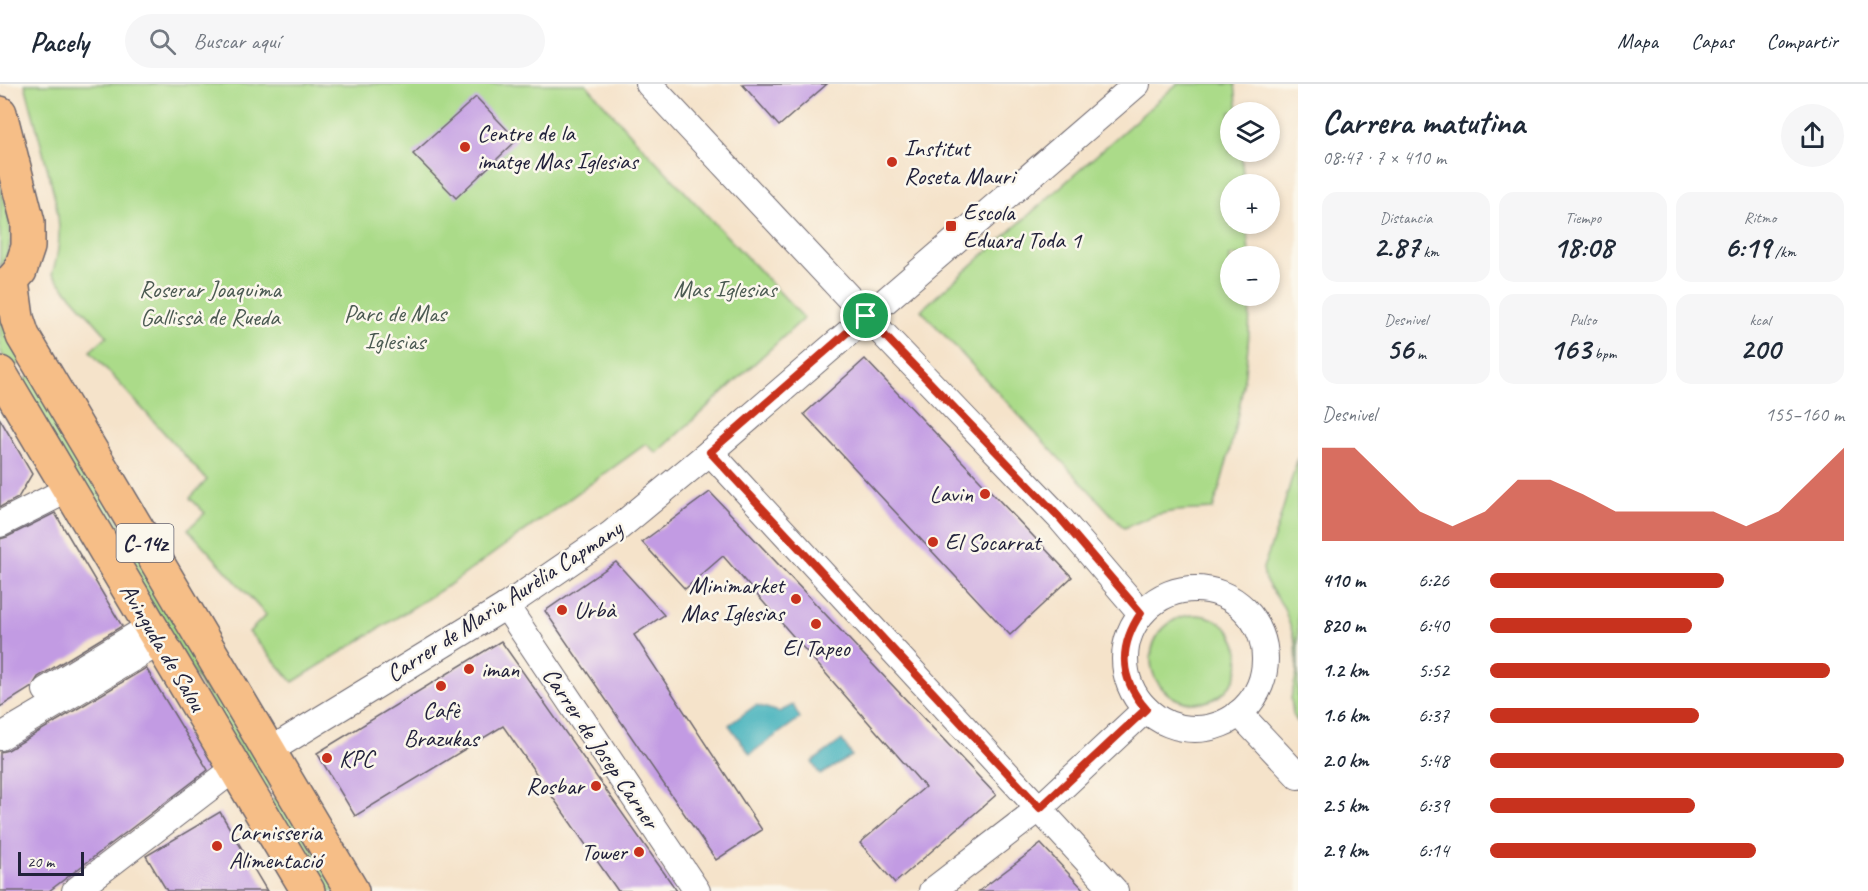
<!DOCTYPE html>
<html lang="es">
<meta charset="utf-8">
<style>
:root{--surface:#fff;--page:#f6f6f7;--text:#1f2937;--muted:#747a83;--line:#e0e1e3;--accent:#c8321e}
body{margin:0;font-family:Caveat,sans-serif;background:var(--page);color:var(--text);height:100vh;display:flex;flex-direction:column;font-size:22px;white-space:nowrap}
*{box-sizing:border-box;margin:0}
p{font-size:20px;color:var(--muted)}
.icon{flex:none;width:33px;height:33px;fill:none;stroke:currentColor;stroke-width:2;stroke-linecap:round;stroke-linejoin:round}
.map{position:relative;flex:1;overflow:hidden}
.sheet{display:flex;flex-direction:column;background:var(--surface);width:570px}
.sheet>*{flex:none}
.tools{position:absolute;left:1220px;top:18px;display:grid;gap:12px}
.tools a{display:grid;place-items:center;width:60px;height:60px;border-radius:50%;background:var(--surface);box-shadow:0 3px 9px #0003;font-size:30px}
.scale{position:absolute;left:18px;bottom:15px;width:66px;box-sizing:border-box;padding-left:6px;border:3px solid #22223b;border-top:0;font-size:16px;line-height:21px;white-space:nowrap;color:#22223b;-webkit-text-stroke:4px #fbf7ec;paint-order:stroke}
.pin{position:absolute;display:grid;place-items:center;width:51px;height:51px;color:#fff;margin:-26px;border:3px solid #fff;border-radius:50%;box-shadow:0 2px 6px #0007}
.round{display:grid;place-items:center;flex:none;width:63px;height:63px;border-radius:32px;background:var(--page)}
.head{display:flex;align-items:center;justify-content:space-between;height:102px;padding:0 24px}
h1{font-size:33px;font-weight:600;line-height:45px}
.metrics{display:grid;grid-template-columns:repeat(3,1fr);gap:9px;height:102px;padding:6px 24px}
.metrics div{display:grid;align-content:center;border-radius:15px;background:var(--page);text-align:center}
.metrics b{font-size:30px;font-weight:600}
.metrics small{font-size:16px;font-weight:400}
.metrics p{font-size:16px}
.chart{height:168px;padding:12px 24px}
.chart p{display:flex;justify-content:space-between}
.chart svg{width:100%;height:108px;margin-top:6px;fill:var(--accent);opacity:.7}
ul{padding:0 24px;list-style:none;font-size:20px}
li{display:grid;grid-template-columns:96px 72px 1fr;align-items:center;height:45px}
li i{height:15px;border-radius:8px;background:var(--accent)}
header{display:flex;align-items:center;gap:36px;box-sizing:border-box;height:84px;padding:0 30px;background:var(--surface);border-bottom:2px solid var(--line)}
header strong{font-size:28px}
nav{display:flex;gap:33px;margin-inline-start:auto;font-size:21px}
.search{width:420px;height:54px;background:var(--page);display:flex;align-items:center;gap:15px;box-sizing:border-box;padding:0 21px;border-radius:33px;color:var(--muted);font-size:22px}
main{display:flex;flex:1;min-height:0}
.map>svg:first-child{display:block}
.green{fill:#abdb89;stroke:#667e62;stroke-width:1.5}
.water{fill:#40b0bb;stroke:#31697b;stroke-width:1.5}
.building{fill:#c29be3}
.lines{fill:none;stroke-linecap:round;stroke-linejoin:round}
.street-casing{stroke:#6c666d;stroke-width:28}
.primary-casing{stroke:#6c666d;stroke-width:36}
.street{stroke:#fff;stroke-width:26}
.primary{stroke:#f6be87;stroke-width:33}
.route-casing{stroke:#fff;stroke-width:12}
.route{stroke:#c8321e;stroke-width:8}
.poi-dot{fill:#c8321e;stroke:#fbf7ec;stroke-width:2}
.labels{text-anchor:middle;stroke-width:5;stroke-linejoin:round;paint-order:stroke}
.shield{fill:#fbf7ec;stroke:#636270;stroke-width:1.5}
.shield-label{font-size:22px;font-weight:bold;fill:#22223b}
.poi-label{font-size:24px;fill:#22223b;stroke:#fbf7ec;text-anchor:start}
.park-label{font-size:24px;fill:#4b5a52;stroke:#fbf7ec}
.street-label{font-size:24px;fill:#22223b;stroke:#fbf7ec}
</style>
<header>
<strong>Pacely</strong>
<div class="search"><svg class="icon" aria-label="search" viewBox="0 0 24 24"><circle cx="10" cy="10" r="6"/><path d="M15 15l6 6"/></svg>Buscar aquí</div>
<nav><a>Mapa</a><a>Capas</a><a>Compartir</a></nav>
</header>
<main>
<div class="map">
<svg width="1298" height="807" viewBox="0 0 1298 807">
<rect width="100%" height="100%" fill="#fbf7ec"/>
<filter id="ink" filterUnits="userSpaceOnUse"><feTurbulence type="fractalNoise" baseFrequency=".0167" numOctaves="2"/><feDisplacementMap in="SourceGraphic" scale="12" xChannelSelector="R" yChannelSelector="G"/><feConvolveMatrix kernelMatrix="1 2 1 2 8 2 1 2 1" color-interpolation-filters="sRGB"/></filter>
<filter id="wash" filterUnits="userSpaceOnUse"><feTurbulence type="fractalNoise" baseFrequency=".008" numOctaves="4" result="noise"/><feDisplacementMap in="SourceGraphic" scale="24" xChannelSelector="R" yChannelSelector="G"/><feGaussianBlur stdDeviation="1.35" result="paint"/><feColorMatrix in="noise" values="0 0 0 0 0 0 0 0 0 0 0 0 0 0 0 0 0 1.4 0 .05"/><feComposite in="paint" operator="in"/></filter>
<g filter="url(#wash)">
<rect width="100%" height="100%" fill="#f5e3ca"/>
<!-- green -->
<g class="green">
<path d="M25,0H586L637,57L804,234L657,369L646,360L451,500L293,598L249,548L266,531L188,445L205,429L190,414L207,396L90,267L107,252L52,190C67,149 55,112 44,72C38,48 31,24 25,0Z"/>
<path d="M1177,0H1235L1238,28H1230V68H1241L1244,100H1230V140H1247L1249,172H1230V212H1250C1251,284 1235,356 1213,425L1175,427L1155,431L1124,444L921,226Z"/>
<path d="M0,98C7,126 20,158 0,183Z"/>
<polygon points="3,232 25,277 10,284 0,266 0,233"/>
<polygon points="34,290 273,700 264,706 19,298"/>
<polygon points="1298,373 1298,639 1293,631 1291,614 1297,588 1296,559 1284,524 1265,496 1263,484 1277,445"/>
<circle cx="1195" cy="575" r="44"/>
<polygon points="280,711 338,807 322,807 270,717"/>
</g>
<!-- water -->
<g class="water">
<polygon points="756,621 779,628 793,621 800,634 750,670 729,641"/>
<polygon points="842,656 852,672 820,691 812,678"/>
</g>
<g id="blocks">
<!-- building -->
<g class="building">
<polygon points="742,0 827,0 779,42"/>
<polygon points="476,13 517,56 456,114 413,70"/>
<polygon points="865,275 1072,493 1010,551 804,330"/>
<polygon points="0,335 32,390 18,414 0,423"/>
<polygon points="710,408 996,711 895,799 860,759 925,703 723,472 685,505 642,458"/>
<polygon points="55,429 122,542 38,593 32,603 0,623 0,455 7,453"/>
<polygon points="616,478 664,531 634,551 762,746 716,776 545,527"/>
<polygon points="501,557 677,807 618,807 503,642 355,732 317,669"/>
<polygon points="146,584 208,686 49,807 0,807 0,668 8,666"/>
<polygon points="220,728 267,807 167,807 146,772"/>
<polygon points="1041,760 1085,807 979,807"/>
</g>
</g>
</g>
<g filter="url(#ink)">
<use href="#blocks" fill-opacity="0" stroke="#6c666d" stroke-width="1.5"/>
<g class="lines">
<defs>
<g id="street">
<polyline points="649,0 866,232 1059,433 1141,529"/>
<polyline points="710,368 1115,807"/>
<polyline points="0,440 69,405"/>
<circle cx="1195" cy="575" r="70"/>
<polyline points="506,522 697,807"/>
<polyline points="46,606 151,542"/>
<polyline points="1239,629 1298,692"/>
<polyline points="0,653 160,558"/>
<polyline points="269,667 506,522 611,450 710,368 1137,0"/>
<polyline points="75,807 234,685"/>
<polyline points="932,807 1040,724 1146,625"/>
</g>
<g id="primary">
<polyline points="0,29 28,138 28,163 20,187 0,210"/>
<polyline points="12,197 17,234 23,252 352,807"/>
<polyline points="0,289 308,807"/>
</g>
</defs>
<!-- street casing -->
<use href="#street" class="street-casing"/>
<!-- primary casing -->
<use href="#primary" class="primary-casing"/>
<!-- street -->
<use href="#street" class="street"/>
<!-- primary -->
<use href="#primary" class="primary"/>
</g>
</g>
<g class="lines" filter="url(#ink)">
<defs>
<path id="route" d="M866,232L1059,433L1141,529C1118,563 1119,594 1146,625L1040,724L710,368Z"/>
</defs>
<!-- route casing -->
<use href="#route" class="route-casing"/>
<!-- route -->
<use href="#route" class="route"/>
</g>
<!-- markers -->
<g class="poi-dot">
<circle cx="465" cy="63" r="6"/>
<circle cx="892" cy="78" r="6"/>
<rect x="945" y="136" width="12" height="12" rx="3"/>
<circle cx="985" cy="410" r="6"/>
<circle cx="933" cy="458" r="6"/>
<circle cx="796" cy="515" r="6"/>
<circle cx="562" cy="526" r="6"/>
<circle cx="816" cy="540" r="6"/>
<circle cx="469" cy="585" r="6"/>
<circle cx="441" cy="602" r="6"/>
<circle cx="327" cy="674" r="6"/>
<circle cx="596" cy="702" r="6"/>
<circle cx="217" cy="762" r="6"/>
<circle cx="639" cy="768" r="6"/>
</g>
<g class="labels">
<!-- shield labels -->
<rect class="shield" x="116.5" y="440" width="57" height="38" rx="4.5"/>
<g class="shield-label">
<text x="145" y="467">C-14z</text>
</g>
<!-- poi labels -->
<g class="poi-label">
<text x="477" y="57">Centre de la<tspan x="477" dy="28">imatge Mas Iglesias</tspan></text>
<text x="904" y="72">Institut<tspan x="904" dy="28">Roseta Mauri</tspan></text>
<text x="963" y="136">Escola<tspan x="963" dy="28">Eduard Toda 1</tspan></text>
<text x="973" y="418" text-anchor="end">Lavin</text>
<text x="945" y="466">El Socarrat</text>
<text x="784" y="509" text-anchor="end">Minimarket<tspan x="784" dy="28">Mas Iglesias</tspan></text>
<text x="574" y="534">Urbà</text>
<text x="816" y="572" text-anchor="middle">El Tapeo</text>
<text x="481" y="593">iman</text>
<text x="441" y="634" text-anchor="middle">Cafè<tspan x="441" dy="28">Brazukas</tspan></text>
<text x="339" y="682">KPC</text>
<text x="584" y="710" text-anchor="end">Rosbar</text>
<text x="229" y="756">Carnisseria<tspan x="229" dy="28">Alimentació</tspan></text>
<text x="627" y="776" text-anchor="end">Tower</text>
</g>
<!-- park labels -->
<g class="park-label">
<text x="210" y="213">Roserar Joaquima<tspan x="210" dy="28">Gallissà de Rueda</tspan></text>
<text x="725" y="213">Mas Iglesias</text>
<text x="395" y="237">Parc de Mas<tspan x="395" dy="28">Iglesias</tspan></text>
</g>
<!-- street labels -->
<g class="street-label">
<text transform="translate(504 517) rotate(-33)" y="8">Carrer de Maria Aurèlia Capmany</text>
<text transform="translate(163 563) rotate(59)" y="8">Avinguda de Salou</text>
<text transform="translate(601 664) rotate(56)" y="8">Carrer de Josep Carner</text>
</g>
</g>
</svg>
<div class="tools">
<a><svg class="icon" aria-label="layers" viewBox="0 0 24 24"><path d="M12 4l9 5-9 5-9-5zM3 14l9 5 9-5"/></svg></a>
<a>+</a>
<a>−</a>
</div>
<div class="scale">20 m</div>
<div class="pin" style="left:866px;top:232px;background:#1e9e55"><svg class="icon" aria-label="arrive" viewBox="0 0 24 24"><path d="M6 21V4h12l-3 4 3 4H6"/></svg></div>
</div>
<section class="sheet">
<div class="head"><div><h1>Carrera matutina</h1><p>08:47 · 7 × 410 m</p></div><a class="round"><svg class="icon" aria-label="share" viewBox="0 0 24 24"><path d="M12 15V3M7 8l5-5 5 5M5 13v7h14v-7"/></svg></a></div>
<div class="metrics">
<div><p>Distancia</p><b>2.87<small> km</small></b></div>
<div><p>Tiempo</p><b>18:08</b></div>
<div><p>Ritmo</p><b>6:19<small> /km</small></b></div>
</div>
<div class="metrics">
<div><p>Desnivel</p><b>56<small> m</small></b></div>
<div><p>Pulso</p><b>163<small> bpm</small></b></div>
<div><p>kcal</p><b>200</b></div>
</div>
<div class="chart"><p><span>Desnivel</span>155–160 m</p>
<svg viewBox="0 0 160 44" preserveAspectRatio="none"><path d="M0 44V6L10 6L20 19L30 32L40 38L50 32L60 19L70 19L80 25L90 32L100 32L110 32L120 32L130 38L140 32L150 19L160 6V44z"/></svg>
</div>
<ul>
<li><b>410 m</b>6:26<i style="width:66%"></i></li>
<li><b>820 m</b>6:40<i style="width:57%"></i></li>
<li><b>1.2 km</b>5:52<i style="width:96%"></i></li>
<li><b>1.6 km</b>6:37<i style="width:59%"></i></li>
<li><b>2.0 km</b>5:48<i style="width:100%"></i></li>
<li><b>2.5 km</b>6:39<i style="width:58%"></i></li>
<li><b>2.9 km</b>6:14<i style="width:75%"></i></li>
</ul>
</section>
</main>
